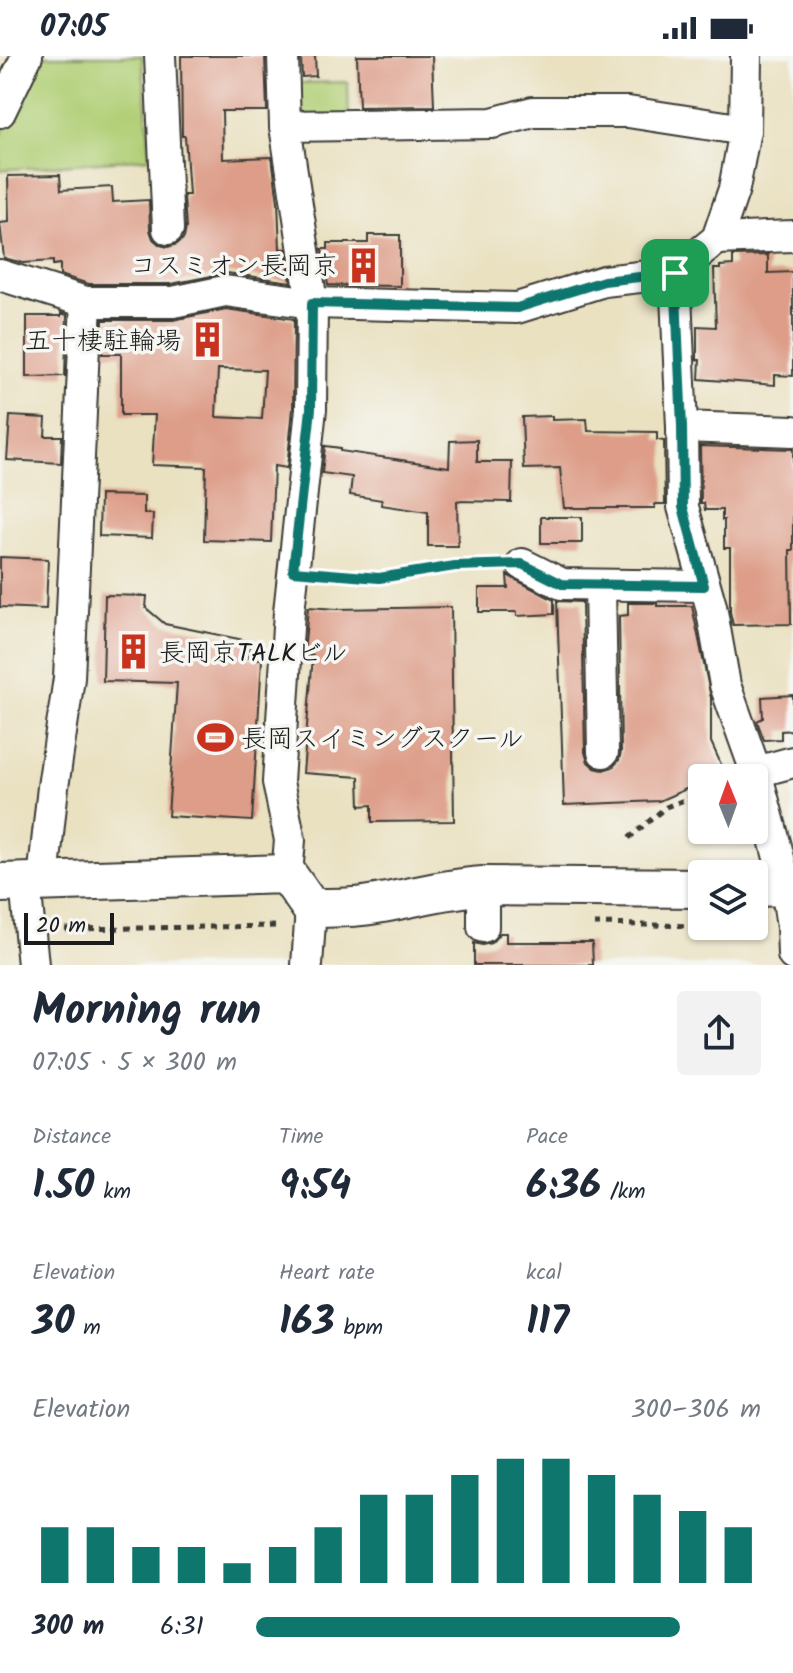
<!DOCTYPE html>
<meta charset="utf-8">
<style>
:root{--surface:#fff;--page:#f2f2f3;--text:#1f2937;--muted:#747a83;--accent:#0f766e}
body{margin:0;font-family:Kalam,"Klee One",sans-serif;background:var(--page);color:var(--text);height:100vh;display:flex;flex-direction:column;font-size:30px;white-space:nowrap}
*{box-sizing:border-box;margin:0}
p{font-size:26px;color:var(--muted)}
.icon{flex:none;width:44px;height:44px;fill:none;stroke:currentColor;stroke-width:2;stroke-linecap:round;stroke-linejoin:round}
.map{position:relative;height:909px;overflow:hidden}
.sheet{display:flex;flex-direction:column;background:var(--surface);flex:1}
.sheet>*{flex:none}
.needle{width:52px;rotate:359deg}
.buttons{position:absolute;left:688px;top:708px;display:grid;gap:16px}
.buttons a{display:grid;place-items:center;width:80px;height:80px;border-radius:8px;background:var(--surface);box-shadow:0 2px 6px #0004;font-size:40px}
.scale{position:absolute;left:24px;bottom:20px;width:90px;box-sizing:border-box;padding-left:8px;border:4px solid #1c1c1c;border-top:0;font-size:22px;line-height:28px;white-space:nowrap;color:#1c1c1c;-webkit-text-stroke:6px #f6f6f2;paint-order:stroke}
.pin{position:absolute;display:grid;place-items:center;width:68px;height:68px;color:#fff;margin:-34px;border-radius:16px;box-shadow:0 4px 12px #0006}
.round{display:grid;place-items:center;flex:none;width:84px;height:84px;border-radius:8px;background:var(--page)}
.overview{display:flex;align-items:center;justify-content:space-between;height:136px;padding:0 32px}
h1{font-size:44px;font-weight:700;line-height:60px}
.figures{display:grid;grid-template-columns:repeat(3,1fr);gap:12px;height:136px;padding:8px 32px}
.figures div{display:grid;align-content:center}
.figures b{font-size:40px;font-weight:700}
.figures small{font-size:22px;font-weight:400}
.figures p{font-size:22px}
.chart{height:224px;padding:16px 32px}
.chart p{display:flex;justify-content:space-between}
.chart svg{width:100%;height:144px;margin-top:8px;stroke:var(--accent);stroke-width:6}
ul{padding:0 32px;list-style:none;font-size:26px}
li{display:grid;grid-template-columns:128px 96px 1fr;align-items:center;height:60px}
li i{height:20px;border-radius:10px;background:var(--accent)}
.status{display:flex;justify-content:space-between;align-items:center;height:56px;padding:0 40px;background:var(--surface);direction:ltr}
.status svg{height:22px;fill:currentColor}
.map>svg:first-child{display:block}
.green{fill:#b1cf76;stroke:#667649;stroke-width:2}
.building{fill:#dd9d88;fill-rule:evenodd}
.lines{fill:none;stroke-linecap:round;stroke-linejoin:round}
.minor-casing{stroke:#3b3a35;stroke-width:34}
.major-casing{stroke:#3b3a35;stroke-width:42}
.path{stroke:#3b3a35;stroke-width:5;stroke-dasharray:6 6;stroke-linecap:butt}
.minor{stroke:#fff;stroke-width:30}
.major{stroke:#fff;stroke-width:38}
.route-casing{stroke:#fff;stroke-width:16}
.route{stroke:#0f766e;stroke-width:10}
.labels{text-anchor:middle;stroke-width:7;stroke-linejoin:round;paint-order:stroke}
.poi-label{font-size:26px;fill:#1c1c1c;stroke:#f6f6f2;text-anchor:end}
</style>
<div class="status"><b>07:05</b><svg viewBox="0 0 49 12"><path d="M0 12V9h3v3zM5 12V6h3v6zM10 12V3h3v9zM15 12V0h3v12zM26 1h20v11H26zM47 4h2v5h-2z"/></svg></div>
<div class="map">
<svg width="793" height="909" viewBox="0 0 793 909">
<rect width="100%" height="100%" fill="#f6f6f2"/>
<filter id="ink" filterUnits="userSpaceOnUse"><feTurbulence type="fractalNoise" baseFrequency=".0125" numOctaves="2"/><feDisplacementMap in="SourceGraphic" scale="16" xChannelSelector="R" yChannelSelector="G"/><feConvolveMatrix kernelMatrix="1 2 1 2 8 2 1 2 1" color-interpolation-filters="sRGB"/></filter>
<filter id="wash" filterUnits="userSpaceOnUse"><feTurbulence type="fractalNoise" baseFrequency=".006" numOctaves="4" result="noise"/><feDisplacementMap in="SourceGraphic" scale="32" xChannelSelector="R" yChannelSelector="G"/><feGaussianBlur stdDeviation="1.8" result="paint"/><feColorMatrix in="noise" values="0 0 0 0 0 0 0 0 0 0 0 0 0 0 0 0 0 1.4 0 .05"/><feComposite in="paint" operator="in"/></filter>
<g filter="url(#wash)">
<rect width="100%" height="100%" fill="#eae1c1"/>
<!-- green -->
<g class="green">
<polygon points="37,0 142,0 150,102 0,114 0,82"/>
<polygon points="348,26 349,62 312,64 297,53 296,27"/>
</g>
<g id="blocks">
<!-- building -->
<g class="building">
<polygon points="181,0 265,0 267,55 222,55 223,103 272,101 278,146 280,193 286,193 291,226 227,217 171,228 89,228 60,219 60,208 53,209 53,205 23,207 4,202 0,167 9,166 8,120 60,119 61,134 112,131 113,146 149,144 150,174 153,183 160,189 168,191 177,188 184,182 186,172 184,139 189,139 185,80 182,80"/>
<polygon points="301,0 315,0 316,20 302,21"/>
<polygon points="357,0 432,0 434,50 359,51"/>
<polygon points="368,179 400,179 400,230 328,229 322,193 328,193 328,187 368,187"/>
<polygon points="768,199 768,217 793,216 793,320 775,319 775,329 699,323 700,304 697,304 697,270 716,271 714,213 720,213 720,210 733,209 733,200"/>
<path d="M226,253L294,263L293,352L287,412L274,410L271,486L204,484L206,411L152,409L155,359H121V298H102L103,264H173ZM218,313L265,314L262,363L216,361Z"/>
<polygon points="61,257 67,259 65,320 27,321 27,260 61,260"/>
<polygon points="10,360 46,362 45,380 62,380 61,407 7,404"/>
<polygon points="552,360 552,364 587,363 588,375 657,376 657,384 664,385 665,448 655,448 655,452 564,452 560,412 524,413 522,361"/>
<polygon points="477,384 477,406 512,406 511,446 457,445 458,490 428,490 428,456 381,449 382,444 350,439 352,421 322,417 325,390 340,392 340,395 449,411 450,385"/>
<polygon points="700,390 793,393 793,494 790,494 791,568 733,569 730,556 730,492 724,492 724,464 722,464 722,454 705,454 704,447 701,447"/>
<polygon points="100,439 144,440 144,458 153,458 152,482 99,480"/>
<rect x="541" y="461" width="41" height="26"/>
<polygon points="0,501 48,503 46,553 0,551"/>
<polygon points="507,519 554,544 554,558 517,560 517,556 479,556 479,532 508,532"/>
<polygon points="105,539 147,540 146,552 165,568 249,585 249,602 262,603 252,765 168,760 177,627 103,625"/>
<polygon points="557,545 582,546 585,696 588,706 595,712 603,714 613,711 619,704 621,696 619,560 628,559 628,547 657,547 657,550 692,550 711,642 711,686 725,717 712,722 702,722 702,726 659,745 564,749"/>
<polygon points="308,551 337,553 451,551 454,765 372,766 372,749 360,750 359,721 303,717 313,600 304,599"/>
<polygon points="793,639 793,674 781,675 781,683 764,684 757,665 763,662 762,641"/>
<polygon points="500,877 506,877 506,886 592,886 593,909 474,909 474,887 482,889 491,887"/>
</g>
</g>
</g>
<g filter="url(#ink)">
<use href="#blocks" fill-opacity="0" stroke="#3b3a35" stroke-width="2"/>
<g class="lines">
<defs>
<g id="minor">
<polyline points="160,0 168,173"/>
<polyline points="283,0 285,70 312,247 311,353 289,556 278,726 290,784 287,818"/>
<polyline points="0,56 27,0"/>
<polyline points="285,70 492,67 533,56 628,56 745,74"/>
<polyline points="717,183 793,180"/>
<polyline points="675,217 682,371 683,451 711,550 725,629 756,716 777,794 786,830 792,871 793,899"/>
<polyline points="0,219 86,246 173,246 225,235 312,247 517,252 604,225 675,217 717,183 734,133 745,74 746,0"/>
<polyline points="682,371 793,375"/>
<polyline points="522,508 562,528 704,530"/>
<polyline points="600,530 603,696"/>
<polyline points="756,716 793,706"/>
<polyline points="43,824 53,731 69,622 86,246"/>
<polyline points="25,826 33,909"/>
<polyline points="483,871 483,830"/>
<polyline points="307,909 311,852"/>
</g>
<g id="major">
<path d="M0,827L287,818L311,852C328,852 346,852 363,850C403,845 442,832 483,830L702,832"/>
<polyline points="754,831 793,830"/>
</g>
</defs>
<!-- minor casing -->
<use href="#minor" class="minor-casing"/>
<!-- major casing -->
<use href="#major" class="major-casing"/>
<!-- path -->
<g class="path">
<polyline points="320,517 379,522 455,510 493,509"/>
<polyline points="629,782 666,751 702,737"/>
<polyline points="594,868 702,870"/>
<polyline points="716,870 763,871"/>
<polyline points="65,873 280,870"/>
</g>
<!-- minor -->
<use href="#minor" class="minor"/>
<!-- major -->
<use href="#major" class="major"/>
</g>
</g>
<g class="lines" filter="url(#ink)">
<defs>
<polygon id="route" points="675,217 682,371 683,451 704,530 562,528 522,508 455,510 379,522 293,515 311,353 312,247 517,252 604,225"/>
</defs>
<!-- route casing -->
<use href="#route" class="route-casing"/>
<!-- route -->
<use href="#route" class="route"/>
</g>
<!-- icons -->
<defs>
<symbol id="building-bare" viewBox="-9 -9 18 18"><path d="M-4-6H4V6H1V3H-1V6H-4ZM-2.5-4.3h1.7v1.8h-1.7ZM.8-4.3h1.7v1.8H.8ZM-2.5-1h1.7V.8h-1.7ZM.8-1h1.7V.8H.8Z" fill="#c8321e" stroke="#f6f6f2" stroke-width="2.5" paint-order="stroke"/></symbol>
<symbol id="stadium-bare" viewBox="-9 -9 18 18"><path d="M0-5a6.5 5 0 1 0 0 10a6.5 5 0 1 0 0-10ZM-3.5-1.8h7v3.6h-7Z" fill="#c8321e" stroke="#f6f6f2" stroke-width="2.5" paint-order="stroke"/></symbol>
</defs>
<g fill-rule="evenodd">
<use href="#building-bare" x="338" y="184" width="51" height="51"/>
<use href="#building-bare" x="182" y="258" width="51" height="51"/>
<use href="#building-bare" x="108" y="570" width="51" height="51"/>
<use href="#stadium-bare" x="190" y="656" width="51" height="51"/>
</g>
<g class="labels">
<!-- poi labels -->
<g class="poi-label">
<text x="338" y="218">コスミオン長岡京</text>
<text x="181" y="293">五十棲駐輪場</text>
<text x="159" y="605" text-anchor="start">長岡京TALKビル</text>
<text x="241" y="691" text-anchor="start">長岡スイミングスクール</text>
</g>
</g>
</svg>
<div class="buttons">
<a><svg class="needle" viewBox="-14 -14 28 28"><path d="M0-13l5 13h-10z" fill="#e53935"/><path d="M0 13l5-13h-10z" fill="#747a83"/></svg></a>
<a><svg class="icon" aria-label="layers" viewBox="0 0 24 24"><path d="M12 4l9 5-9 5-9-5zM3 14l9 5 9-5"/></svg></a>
</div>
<div class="scale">20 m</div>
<div class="pin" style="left:675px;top:217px;background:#1e9e55"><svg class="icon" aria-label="arrive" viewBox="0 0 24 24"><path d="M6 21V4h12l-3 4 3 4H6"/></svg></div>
</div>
<section class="sheet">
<div class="overview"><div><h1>Morning run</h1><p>07:05 · 5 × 300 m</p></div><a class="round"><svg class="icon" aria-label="share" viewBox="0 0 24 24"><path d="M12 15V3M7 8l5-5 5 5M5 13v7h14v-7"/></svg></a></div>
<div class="figures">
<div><p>Distance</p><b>1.50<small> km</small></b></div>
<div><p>Time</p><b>9:54</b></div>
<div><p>Pace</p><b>6:36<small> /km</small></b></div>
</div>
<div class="figures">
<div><p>Elevation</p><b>30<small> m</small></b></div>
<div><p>Heart rate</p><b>163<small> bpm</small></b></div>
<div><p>kcal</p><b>117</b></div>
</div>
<div class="chart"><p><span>Elevation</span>300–306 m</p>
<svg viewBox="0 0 160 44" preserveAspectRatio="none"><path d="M5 44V27M15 44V27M25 44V33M35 44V33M45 44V38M55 44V33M65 44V27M75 44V17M85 44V17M95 44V11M105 44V6M115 44V6M125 44V11M135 44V17M145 44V22M155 44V27"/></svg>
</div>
<ul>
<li><b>300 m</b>6:31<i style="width:84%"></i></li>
</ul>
</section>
